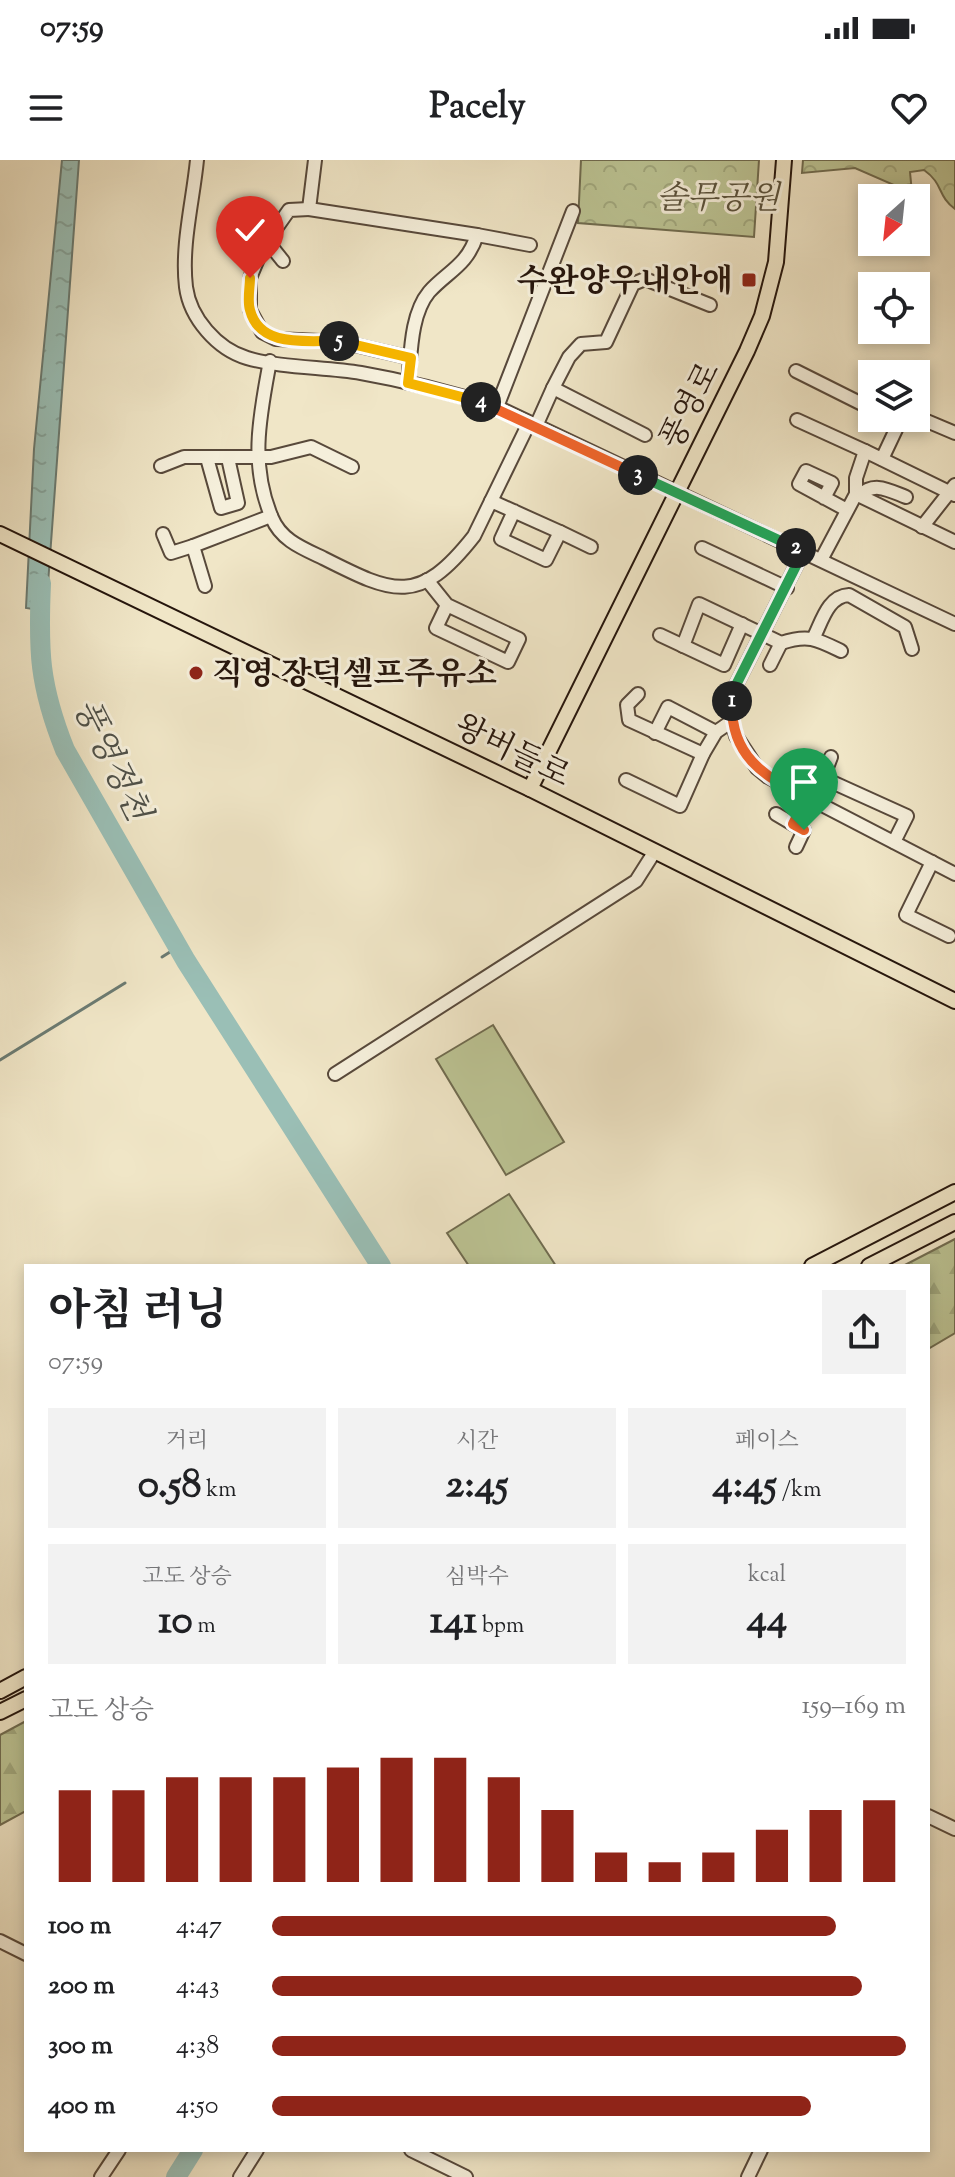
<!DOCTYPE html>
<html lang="ko">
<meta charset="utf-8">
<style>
:root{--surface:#fff;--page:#f2f2f2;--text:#202124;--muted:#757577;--accent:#8f2418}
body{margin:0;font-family:"Sorts Mill Goudy","Noto Serif KR",serif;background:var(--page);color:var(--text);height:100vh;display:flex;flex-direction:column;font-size:30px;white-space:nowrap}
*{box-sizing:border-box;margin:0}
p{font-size:26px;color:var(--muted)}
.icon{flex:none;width:44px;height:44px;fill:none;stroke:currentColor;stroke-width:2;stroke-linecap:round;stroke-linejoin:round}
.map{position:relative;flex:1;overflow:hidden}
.sheet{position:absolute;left:24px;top:1104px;width:906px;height:888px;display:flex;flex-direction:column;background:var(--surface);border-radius:0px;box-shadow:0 4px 12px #0003}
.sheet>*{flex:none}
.needle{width:52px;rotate:207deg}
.fabs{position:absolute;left:858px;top:24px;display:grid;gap:16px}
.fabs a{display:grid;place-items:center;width:72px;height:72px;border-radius:0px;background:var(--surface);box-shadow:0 4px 12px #0003;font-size:40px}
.pin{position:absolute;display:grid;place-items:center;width:68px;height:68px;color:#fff;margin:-82px -34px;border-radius:50% 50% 50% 0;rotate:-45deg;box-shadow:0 0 8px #0007}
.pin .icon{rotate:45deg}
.km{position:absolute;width:40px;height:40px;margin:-20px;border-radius:50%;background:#222;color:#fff;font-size:22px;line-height:40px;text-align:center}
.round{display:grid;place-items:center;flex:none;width:84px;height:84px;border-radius:0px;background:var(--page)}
.summary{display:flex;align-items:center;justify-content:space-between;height:136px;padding:0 24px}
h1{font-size:44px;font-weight:700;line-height:60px}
.figures{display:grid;grid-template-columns:repeat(3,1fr);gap:12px;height:136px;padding:8px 24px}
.figures div{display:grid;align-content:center;border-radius:0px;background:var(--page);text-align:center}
.figures b{font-size:40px;font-weight:700}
.figures small{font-size:22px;font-weight:400}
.figures p{font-size:22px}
.chart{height:224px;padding:16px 24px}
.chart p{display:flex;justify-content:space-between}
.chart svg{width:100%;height:144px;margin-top:8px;stroke:var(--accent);stroke-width:6}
ul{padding:0 24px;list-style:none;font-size:26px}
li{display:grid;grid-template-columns:128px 96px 1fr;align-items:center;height:60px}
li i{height:20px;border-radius:10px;background:var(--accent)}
.status{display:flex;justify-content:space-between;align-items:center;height:56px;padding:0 40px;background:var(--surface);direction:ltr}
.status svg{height:22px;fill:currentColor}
header{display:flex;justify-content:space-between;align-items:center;height:104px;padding:0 24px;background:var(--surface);font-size:36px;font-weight:700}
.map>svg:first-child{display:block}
.forest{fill:url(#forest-firs);stroke:#706c50;stroke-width:2}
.park{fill:url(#park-crowns);stroke:#706c50;stroke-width:2}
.pitch{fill:#bcc494;stroke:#706c50;stroke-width:2}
.water{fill:url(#water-ripples);stroke:#6b7b72;stroke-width:2}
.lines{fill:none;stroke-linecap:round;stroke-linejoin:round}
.stream{stroke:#6b7b72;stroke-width:3}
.river{stroke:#9abfb6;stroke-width:20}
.minor-casing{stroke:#58493b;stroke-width:16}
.major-casing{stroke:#25150c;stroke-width:18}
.minor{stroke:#f5efdb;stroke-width:12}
.major{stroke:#f0e6c7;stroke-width:14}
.split-1-casing{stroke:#fff;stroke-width:16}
.split-2-casing{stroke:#fff;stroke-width:16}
.split-3-casing{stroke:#fff;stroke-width:16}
.split-4-casing{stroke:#fff;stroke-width:16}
.split-5-casing{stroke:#fff;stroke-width:16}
.split-6-casing{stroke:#fff;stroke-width:16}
.split-1{stroke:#f0652b;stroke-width:10}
.split-2{stroke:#22a559;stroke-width:10}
.split-3{stroke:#22a559;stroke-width:10}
.split-4{stroke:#f0652b;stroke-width:10}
.split-5{stroke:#f5b400;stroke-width:10}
.split-6{stroke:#f5b400;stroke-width:10}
.poi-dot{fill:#8f2418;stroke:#f5efdb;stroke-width:3}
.labels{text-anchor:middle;stroke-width:6;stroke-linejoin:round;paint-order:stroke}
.park-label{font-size:32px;font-style:italic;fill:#5a523c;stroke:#f5efdb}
.poi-label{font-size:32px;font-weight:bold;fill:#25150c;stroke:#f5efdb;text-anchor:end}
.street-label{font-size:32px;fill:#25150c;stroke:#f5efdb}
.water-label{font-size:34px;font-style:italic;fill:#4e5048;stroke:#f5efdb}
</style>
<div class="status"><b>07:59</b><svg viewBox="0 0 49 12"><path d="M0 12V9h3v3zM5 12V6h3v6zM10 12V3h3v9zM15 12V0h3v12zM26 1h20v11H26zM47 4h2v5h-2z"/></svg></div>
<header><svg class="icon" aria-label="menu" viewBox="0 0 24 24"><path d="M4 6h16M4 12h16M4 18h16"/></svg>Pacely<svg class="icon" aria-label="heart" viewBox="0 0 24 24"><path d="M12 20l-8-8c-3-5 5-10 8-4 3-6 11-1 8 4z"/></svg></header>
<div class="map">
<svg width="955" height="2017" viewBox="0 0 955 2017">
<defs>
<pattern id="forest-firs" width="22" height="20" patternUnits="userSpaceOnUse" patternTransform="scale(2)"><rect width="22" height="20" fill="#bcc494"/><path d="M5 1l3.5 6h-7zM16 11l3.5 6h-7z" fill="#a1a87e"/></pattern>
<pattern id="park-crowns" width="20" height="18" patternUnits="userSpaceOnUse" patternTransform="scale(2)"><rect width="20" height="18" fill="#bcc494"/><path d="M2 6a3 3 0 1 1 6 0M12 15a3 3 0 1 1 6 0" fill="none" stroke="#a1a87e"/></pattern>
<pattern id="water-ripples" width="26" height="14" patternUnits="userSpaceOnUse" patternTransform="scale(2)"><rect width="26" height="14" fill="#9abfb6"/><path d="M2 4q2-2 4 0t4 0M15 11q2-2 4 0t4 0" fill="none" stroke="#85a39b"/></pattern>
</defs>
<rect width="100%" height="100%" fill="#f0e6c7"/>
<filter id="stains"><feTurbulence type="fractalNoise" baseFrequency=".0025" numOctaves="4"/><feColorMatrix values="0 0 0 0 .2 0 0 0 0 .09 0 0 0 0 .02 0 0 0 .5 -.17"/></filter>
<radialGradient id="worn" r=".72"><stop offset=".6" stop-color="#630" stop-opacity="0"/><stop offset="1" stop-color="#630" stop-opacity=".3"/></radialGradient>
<!-- forest -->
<g class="forest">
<polygon points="955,1079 955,1173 928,1189 928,1106 903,1106"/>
<polygon points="26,1561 26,1651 0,1665 0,1575"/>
</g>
<!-- park -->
<g class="park">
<polygon points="581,0 759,0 754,77 578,63"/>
<path d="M803,0H955V49C937,36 944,24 924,10L910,12L912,33L855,8L802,13Z"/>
</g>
<!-- pitch -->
<g class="pitch">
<polygon points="493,865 564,982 506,1015 436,899"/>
<polygon points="509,1034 556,1106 469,1106 447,1073"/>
</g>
<!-- water -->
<polygon class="water" points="62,0 79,0 46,451 26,448 34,289"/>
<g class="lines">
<!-- stream -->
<g class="stream">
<polyline points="162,797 178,787"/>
<polyline points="0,900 125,823"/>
</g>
<!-- river -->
<g class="river">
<path d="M41,423C38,491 39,525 65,590L186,801L381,1106"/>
<polyline points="176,2017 193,1990"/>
</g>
<defs>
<g id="minor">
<path d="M197,0C193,41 181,86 186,127C190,158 217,189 247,198C281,208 325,207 361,213C407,221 453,233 497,247L955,464"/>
<polyline points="315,0 309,49 477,75"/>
<polyline points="309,49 289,50 263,87 250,118 250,150 262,172 276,179 342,182 411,198"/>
<polyline points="267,81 283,101"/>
<path d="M270,201C260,255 249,304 272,358C281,380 302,388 323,398C394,434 419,446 474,376L529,263"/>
<polyline points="796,211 872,249"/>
<path d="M408,223C411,196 410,155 429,132C448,111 467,106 477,75L530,85"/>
<polyline points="553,228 569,197 581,184 606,182 633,124 645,119 710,145"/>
<polyline points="497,247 573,51"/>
<polyline points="797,260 865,291 856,318 856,334"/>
<polyline points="536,266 553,228 645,275"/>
<polyline points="865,291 955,335"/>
<polyline points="207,298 221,348 238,343 228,298"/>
<polyline points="882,299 899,263 922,259 955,273"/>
<polyline points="161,306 184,297 271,297 311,287 352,307"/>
<path d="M859,336C874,321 888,330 906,337"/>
<polyline points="824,338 832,323 806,311 799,324 847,350"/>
<polyline points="491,341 560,372 546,400 501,379 514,351"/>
<polyline points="922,367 955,325"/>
<polyline points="560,372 591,387"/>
<polyline points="163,374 171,393 193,386"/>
<polyline points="702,388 787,428"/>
<polyline points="803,392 733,531 732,561 736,576 757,608 768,617 955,714"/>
<polyline points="821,400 856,334 955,382"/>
<polyline points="427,420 447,445 519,479 508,502 436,468 447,445"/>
<polyline points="205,426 193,386 271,356"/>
<polyline points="660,475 724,505 742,464"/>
<path d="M814,477C822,461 828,436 849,435L905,467L912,489"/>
<path d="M683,486L699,444L781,483C808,474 817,479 841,491"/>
<polyline points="770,505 781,483"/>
<polyline points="638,534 627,545 629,560 703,594"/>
<polyline points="655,573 668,547 716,572"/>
<polyline points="831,597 823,618 907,656 894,682"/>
<polyline points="626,620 680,646 703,594 716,572 732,561"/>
<polyline points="776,654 793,664"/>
<polyline points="796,687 804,670 793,664 806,638"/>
<polyline points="932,702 906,755 949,776"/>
<polyline points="335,914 636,721 655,691"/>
<polyline points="928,1656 955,1669"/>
<polyline points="0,1781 26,1794"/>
<polyline points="411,1990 466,2017"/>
<polyline points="101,2017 119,1990"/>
<polyline points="240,2017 257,1990"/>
<polyline points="748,2017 761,1990"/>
</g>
<g id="major">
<polyline points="0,374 530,629 955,841"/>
<polyline points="530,629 747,191 762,156 776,102 784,0"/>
<polyline points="812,1106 955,1032"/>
<polyline points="869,1106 955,1062"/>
<polyline points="0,1531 26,1517"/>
<polyline points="0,1552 26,1539"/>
</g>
</defs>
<!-- minor casing -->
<use href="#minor" class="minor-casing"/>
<!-- major casing -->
<use href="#major" class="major-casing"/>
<!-- minor -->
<use href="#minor" class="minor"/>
<!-- major -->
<use href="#major" class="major"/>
</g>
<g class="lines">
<defs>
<path id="split-1" d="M732,541C730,596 763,615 806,638L793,664L804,670"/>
<polyline id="split-2" points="732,541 733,531 803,392 796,388"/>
<polyline id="split-3" points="638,315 796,388"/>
<polyline id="split-4" points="481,242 638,315"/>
<polyline id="split-5" points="339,181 411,198 408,223 481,242"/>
<path id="split-6" d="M250,118C250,127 247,141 250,150C260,189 308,180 339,181"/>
</defs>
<!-- split-1 casing -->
<use href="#split-1" class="split-1-casing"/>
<!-- split-2 casing -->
<use href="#split-2" class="split-2-casing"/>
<!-- split-3 casing -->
<use href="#split-3" class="split-3-casing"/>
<!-- split-4 casing -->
<use href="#split-4" class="split-4-casing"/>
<!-- split-5 casing -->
<use href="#split-5" class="split-5-casing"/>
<!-- split-6 casing -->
<use href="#split-6" class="split-6-casing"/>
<!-- split-1 -->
<use href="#split-1" class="split-1"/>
<!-- split-2 -->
<use href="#split-2" class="split-2"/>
<!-- split-3 -->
<use href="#split-3" class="split-3"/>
<!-- split-4 -->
<use href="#split-4" class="split-4"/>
<!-- split-5 -->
<use href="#split-5" class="split-5"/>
<!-- split-6 -->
<use href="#split-6" class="split-6"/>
</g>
<!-- markers -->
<g class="poi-dot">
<rect x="741" y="112" width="16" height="16" rx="4"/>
<circle cx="196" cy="513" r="8"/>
</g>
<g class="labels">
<!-- park labels -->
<g class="park-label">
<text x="718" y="48">솔무공원</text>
</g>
<!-- poi labels -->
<g class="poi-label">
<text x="733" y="131">수완양우내안애</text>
<text x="212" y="524" text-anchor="start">직영 장덕셀프주유소</text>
</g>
<!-- street labels -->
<g class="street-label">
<text transform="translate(689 245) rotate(-63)" y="11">풍영로</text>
<text transform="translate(513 590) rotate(26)" y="11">왕버들로</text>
</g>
<!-- water labels -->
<g class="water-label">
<text transform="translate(113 599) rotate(64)" y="12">풍영정천</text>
</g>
</g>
<rect width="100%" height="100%" filter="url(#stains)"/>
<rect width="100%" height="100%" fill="url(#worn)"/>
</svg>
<div class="fabs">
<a><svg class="needle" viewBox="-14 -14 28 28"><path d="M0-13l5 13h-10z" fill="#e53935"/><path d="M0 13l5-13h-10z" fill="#757577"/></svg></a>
<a><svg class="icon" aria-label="locate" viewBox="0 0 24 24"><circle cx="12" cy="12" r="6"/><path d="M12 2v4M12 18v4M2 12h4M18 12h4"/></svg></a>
<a><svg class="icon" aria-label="layers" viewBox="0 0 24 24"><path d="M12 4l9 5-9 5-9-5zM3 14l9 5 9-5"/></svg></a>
</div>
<div class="pin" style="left:804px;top:670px;background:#1e9e55"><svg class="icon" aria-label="arrive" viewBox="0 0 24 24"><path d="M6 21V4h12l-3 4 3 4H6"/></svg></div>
<div class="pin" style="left:250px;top:118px;background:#d93025"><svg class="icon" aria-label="check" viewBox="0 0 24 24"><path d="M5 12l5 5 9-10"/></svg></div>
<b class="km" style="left:732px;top:541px">1</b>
<b class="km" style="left:796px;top:388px">2</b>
<b class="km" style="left:638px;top:315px">3</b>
<b class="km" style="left:481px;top:242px">4</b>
<b class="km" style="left:339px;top:181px">5</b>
<section class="sheet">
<div class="summary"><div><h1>아침 러닝</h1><p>07:59</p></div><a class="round"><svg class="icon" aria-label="share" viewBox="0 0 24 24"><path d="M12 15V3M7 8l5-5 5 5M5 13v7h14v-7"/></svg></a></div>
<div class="figures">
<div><p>거리</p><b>0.58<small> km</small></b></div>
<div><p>시간</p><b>2:45</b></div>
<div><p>페이스</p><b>4:45<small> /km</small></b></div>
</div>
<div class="figures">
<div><p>고도 상승</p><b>10<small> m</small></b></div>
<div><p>심박수</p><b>141<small> bpm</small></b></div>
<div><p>kcal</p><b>44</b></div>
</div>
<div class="chart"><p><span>고도 상승</span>159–169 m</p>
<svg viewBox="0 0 160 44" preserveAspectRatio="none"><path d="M5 44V16M15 44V16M25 44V12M35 44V12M45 44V12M55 44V9M65 44V6M75 44V6M85 44V12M95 44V22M105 44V35M115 44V38M125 44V35M135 44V28M145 44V22M155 44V19"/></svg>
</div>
<ul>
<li><b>100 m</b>4:47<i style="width:89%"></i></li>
<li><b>200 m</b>4:43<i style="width:93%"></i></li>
<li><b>300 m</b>4:38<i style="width:100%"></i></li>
<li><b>400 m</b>4:50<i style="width:85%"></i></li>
</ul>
</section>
</div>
